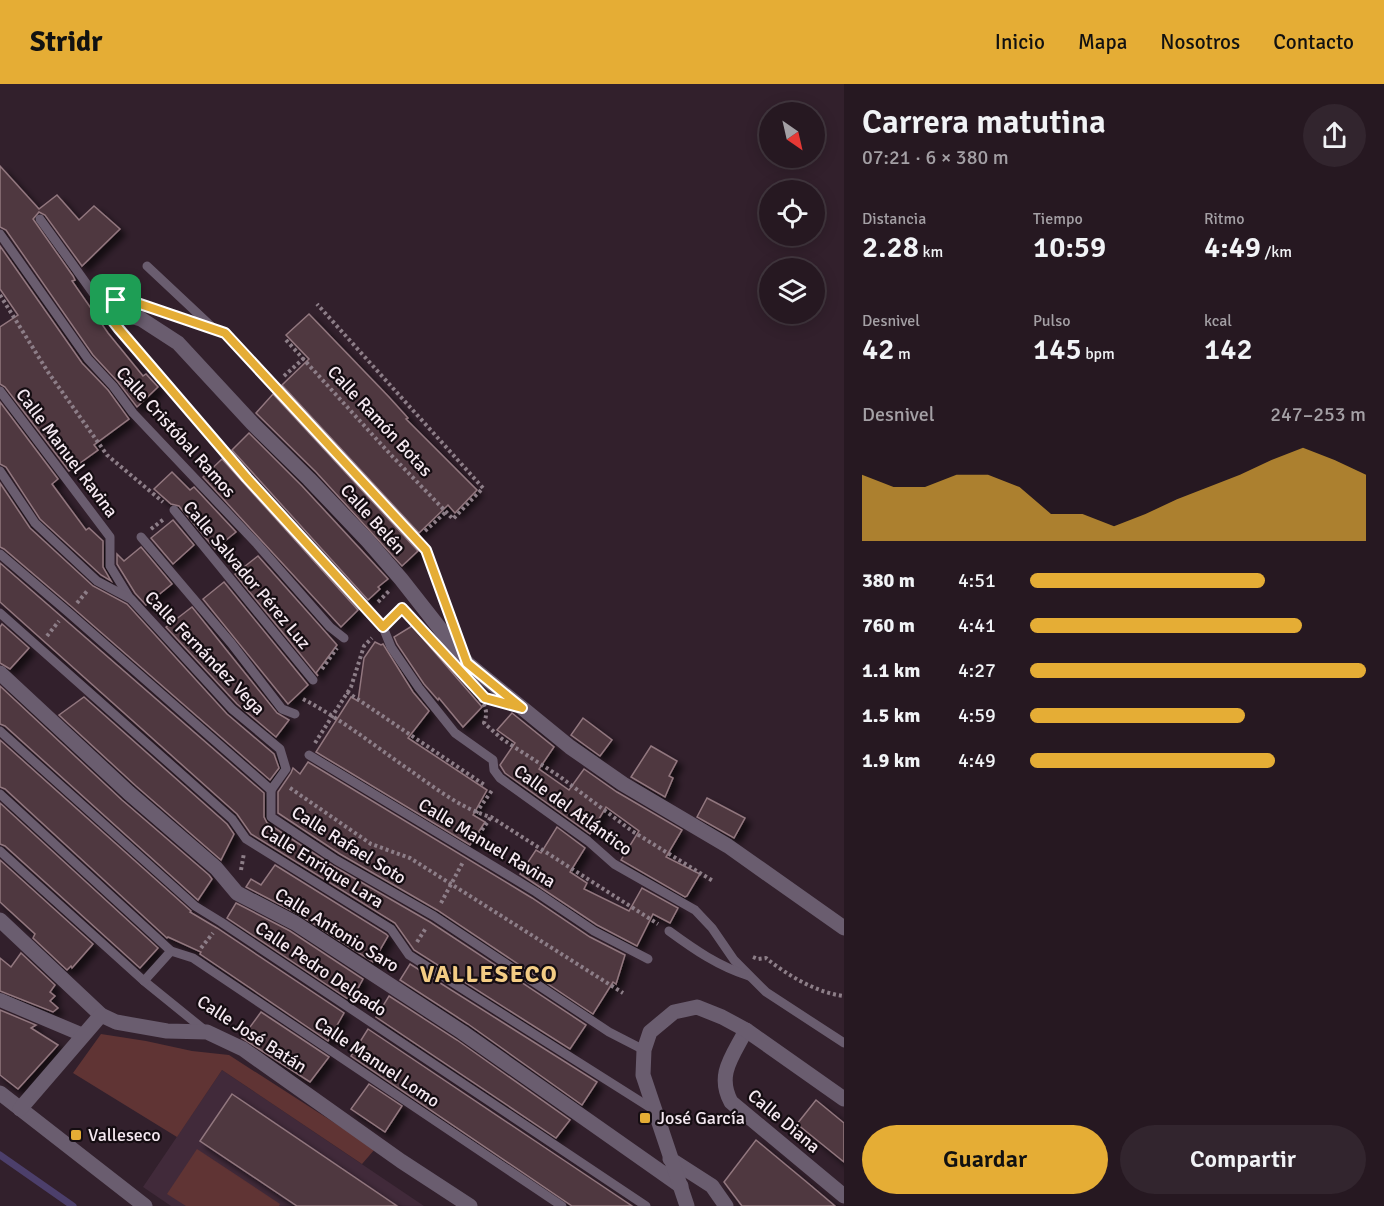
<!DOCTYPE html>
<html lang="es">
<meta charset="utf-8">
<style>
:root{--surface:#261821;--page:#32252e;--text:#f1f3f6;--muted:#a4a0a5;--line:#42373f;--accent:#e5ad35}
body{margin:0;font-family:Signika,sans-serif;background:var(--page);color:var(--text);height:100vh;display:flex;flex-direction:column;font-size:22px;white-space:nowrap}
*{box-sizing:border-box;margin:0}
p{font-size:20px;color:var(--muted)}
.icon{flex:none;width:33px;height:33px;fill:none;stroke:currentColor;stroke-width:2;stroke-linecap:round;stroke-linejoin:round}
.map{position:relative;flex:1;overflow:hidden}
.sheet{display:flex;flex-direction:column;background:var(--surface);width:540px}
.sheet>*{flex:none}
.needle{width:39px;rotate:146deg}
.buttons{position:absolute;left:759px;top:18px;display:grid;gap:12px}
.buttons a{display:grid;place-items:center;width:66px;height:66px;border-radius:50%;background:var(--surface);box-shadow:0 3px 15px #0003,0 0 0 2px var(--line);font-size:30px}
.pin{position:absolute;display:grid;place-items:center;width:51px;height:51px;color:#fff;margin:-26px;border-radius:12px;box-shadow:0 3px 9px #0006}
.round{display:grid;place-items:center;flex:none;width:63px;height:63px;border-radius:32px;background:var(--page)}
.summary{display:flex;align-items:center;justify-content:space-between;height:102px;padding:0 18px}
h1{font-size:33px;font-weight:600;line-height:45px}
.metrics{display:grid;grid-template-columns:repeat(3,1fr);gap:9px;height:102px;padding:6px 18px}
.metrics div{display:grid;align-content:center}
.metrics b{font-size:30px;font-weight:600}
.metrics small{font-size:16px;font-weight:400}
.metrics p{font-size:16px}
.chart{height:168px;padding:12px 18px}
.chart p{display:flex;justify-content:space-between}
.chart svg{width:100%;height:108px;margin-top:6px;fill:var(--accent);opacity:.7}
.primary-button{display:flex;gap:12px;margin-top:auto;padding:12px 18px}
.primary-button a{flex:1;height:69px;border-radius:36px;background:var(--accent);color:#111;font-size:24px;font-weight:600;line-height:69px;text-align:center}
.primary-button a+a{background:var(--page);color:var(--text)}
ul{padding:0 18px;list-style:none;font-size:20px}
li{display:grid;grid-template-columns:96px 72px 1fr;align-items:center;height:45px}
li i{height:15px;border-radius:8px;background:var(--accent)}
header{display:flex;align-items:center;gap:36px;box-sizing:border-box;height:84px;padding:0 30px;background:var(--accent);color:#111}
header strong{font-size:28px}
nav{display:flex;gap:33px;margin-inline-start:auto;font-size:21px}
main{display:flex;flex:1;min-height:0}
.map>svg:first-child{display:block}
.built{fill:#412a3a}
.green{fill:#603434}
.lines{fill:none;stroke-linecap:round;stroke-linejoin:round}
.stream{stroke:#4c3f6b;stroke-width:7}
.building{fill:#4f383f;stroke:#92777f;stroke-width:1.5;filter:url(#shadow)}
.path{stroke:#8d7e88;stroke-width:4;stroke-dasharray:3 3;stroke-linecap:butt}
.service{stroke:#6a5d6f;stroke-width:9}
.pedestrian{stroke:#6a5d6f;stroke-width:14}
.minor{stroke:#6a5d6f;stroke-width:15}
.route-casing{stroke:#fff;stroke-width:12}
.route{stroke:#e5ad35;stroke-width:8}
.poi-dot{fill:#e5ad35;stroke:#150d12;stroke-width:2}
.labels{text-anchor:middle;stroke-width:4.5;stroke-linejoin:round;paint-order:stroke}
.street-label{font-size:18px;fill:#f5e9f1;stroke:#150d12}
.poi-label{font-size:18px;fill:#f5e9f1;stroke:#150d12;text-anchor:start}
.district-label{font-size:24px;font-weight:bold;letter-spacing:1.5px;fill:#f3cc84;stroke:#150d12}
</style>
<header>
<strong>Stridr</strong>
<nav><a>Inicio</a><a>Mapa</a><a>Nosotros</a><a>Contacto</a></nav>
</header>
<main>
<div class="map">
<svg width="844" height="1122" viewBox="0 0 844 1122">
<defs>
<filter id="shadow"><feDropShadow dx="5.5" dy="5.5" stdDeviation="3" flood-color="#0009"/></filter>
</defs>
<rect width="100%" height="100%" fill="#32202c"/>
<!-- built -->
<polygon class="built" points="222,986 424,1122 171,1122 143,1103"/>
<!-- green -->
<g class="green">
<polygon points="101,950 146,957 192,967 229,971 375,1065 362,1080 222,986 177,1053 73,989"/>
<polygon points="197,1065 280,1120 279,1122 186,1122 167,1110"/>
</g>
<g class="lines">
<!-- stream -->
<polyline class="stream" points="0,1071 73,1122"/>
</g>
<!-- building -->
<g class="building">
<polygon points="0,82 39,125 57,111 79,136 94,122 120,145 82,182 45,131 39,128 33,135 73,192 75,196 72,197 108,249 143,292 146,290 158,303 137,323 118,298 93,271 6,146 0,143"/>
<polygon points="0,162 82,279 108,306 129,335 94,361 98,366 69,387 5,303 0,300 0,243 18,231 0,205"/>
<polygon points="309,230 389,313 408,334 406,335 477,406 455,429 448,421 419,449 282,301 309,275 286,251"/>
<polygon points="273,310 418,467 402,482 316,388 256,329"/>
<polygon points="0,318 58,395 52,400 86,446 89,444 103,457 103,483 111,497 101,491 40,435 6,383 0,380"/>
<polygon points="249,349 302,402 388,495 378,503 380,505 368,516 232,366"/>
<polygon points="222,375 358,526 341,543 203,393"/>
<polygon points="172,388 190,406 194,403 236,448 215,465 179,422 171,420 154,405"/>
<polygon points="0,399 30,444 93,502 127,520 227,630 274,670 279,684 270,696 72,523 4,465 0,463"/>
<polygon points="173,436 194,461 173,480 151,454"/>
<polygon points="141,463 172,500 146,521 135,509 117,480 117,470 124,477"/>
<polygon points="258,472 337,561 316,589 318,592 235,490"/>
<polygon points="0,479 264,709 264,733 267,739 333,782 430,838 586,941 570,965 414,866 395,839 251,750 237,730 0,518"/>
<polygon points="224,498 308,601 288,620 203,515"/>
<polygon points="192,523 277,629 289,636 276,653 237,620 166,543"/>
<polygon points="2,540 29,564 10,585 0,579 0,543"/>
<polygon points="412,542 482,623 463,643 439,614 438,616 424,600 397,560 394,553"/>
<polygon points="375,558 381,561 383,560 413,608 429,627 408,654 487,706 473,731 485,738 470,761 316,668 351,613 358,617 364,574"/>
<polygon points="0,602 122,716 209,791 212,795 198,816 5,642 0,640"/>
<polygon points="84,613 227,740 234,750 221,776 136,702 59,631"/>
<polygon points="512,629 554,663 539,685 569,706 584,685 617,708 682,746 666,773 700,790 687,812 685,813 621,776 639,747 606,723 590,750 505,689 500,681 515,659 497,646"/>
<polygon points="583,634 612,656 600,672 571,651"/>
<polygon points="0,656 191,827 190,828 217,844 344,929 328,957 200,870 201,868 168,853 167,854 5,705 0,703"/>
<polygon points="651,662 677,677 669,692 673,694 665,713 631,693"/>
<polygon points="308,678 532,814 590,853 625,871 616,900 613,898 593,930 437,826 340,770 278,729 278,708 291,689 293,684 300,690"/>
<polygon points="707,714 745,734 734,754 697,733"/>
<polygon points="0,719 158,864 140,884 5,762 0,760"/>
<polygon points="557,743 585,764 570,788 587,799 584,805 629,827 642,804 678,824 670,839 653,830 637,862 597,841 520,790 536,766 541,769"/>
<polygon points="0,776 93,860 72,884 71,882 67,886 33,854 35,850 0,818"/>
<polygon points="275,781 386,850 388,852 373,878 300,831 246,803 251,795 261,801"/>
<polygon points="236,819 290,847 363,895 351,917 227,834"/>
<polygon points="21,869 55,901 50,908 55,912 50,917 58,924 53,928 0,907 0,874 11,883"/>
<polygon points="410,880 597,998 582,1021 468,940 400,896"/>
<polygon points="389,912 457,956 570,1036 556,1054 376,933"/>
<polygon points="0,926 36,941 31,944 58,961 18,1005 0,991"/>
<polygon points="261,928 329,973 310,998 242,954"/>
<polygon points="368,945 547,1065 632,1122 572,1122 351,972"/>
<polygon points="369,1000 402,1022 385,1048 351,1025"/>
<polygon points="232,1010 397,1122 297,1122 200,1057"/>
<polygon points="816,1016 844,1039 844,1078 797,1040"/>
<polygon points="756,1056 809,1100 835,1122 742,1122 724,1098"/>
</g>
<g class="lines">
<!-- path -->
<g class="path">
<polyline points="0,211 48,288 107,371 163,418"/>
<polyline points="286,256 391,371 453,435 483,404 317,220"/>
<polyline points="284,292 304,274"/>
<polyline points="151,445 164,435"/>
<polyline points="425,447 447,427"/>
<polyline points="378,518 389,507"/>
<polyline points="77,519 88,506"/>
<polyline points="47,552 59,537"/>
<polyline points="322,585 337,564"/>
<polyline points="347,608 486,702"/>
<path d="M303,615C341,635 375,662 411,687C435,704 462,725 491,733L658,840"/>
<path d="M480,615C486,623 488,629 484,639L502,655L559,692L632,747L713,797"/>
<polyline points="315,659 351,603 364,562 372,554"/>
<polyline points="290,704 371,760 410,774 623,909"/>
<polyline points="476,729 493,705"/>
<polyline points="475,756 491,733"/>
<polyline points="241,786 244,769"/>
<polyline points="441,819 463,778"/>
<polyline points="417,858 426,844"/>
<polyline points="201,864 213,849"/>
<path d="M753,873L758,875L766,874C787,891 817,909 844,912"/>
</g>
<!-- service -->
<g class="service">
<polyline points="40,135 119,245 247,394 383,543 391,563 419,604 455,649 493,676 494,686 500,694 588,757 614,780 695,826 712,844 734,876 766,908 844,959"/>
<polyline points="0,150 88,275 113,302 133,329 257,460 330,543 344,554"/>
<polyline points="147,182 211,242"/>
<polyline points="102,223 116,216 137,219 225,249 426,466 463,568"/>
<polyline points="0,307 110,453 110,482 129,513"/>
<polyline points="0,387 35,439 97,497 131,515 232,625 280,665 286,685 271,706"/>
<polyline points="174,426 313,596"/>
<polyline points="141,453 231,559 282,625 295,630"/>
<polyline points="0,470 68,528 271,706 271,733 336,776 434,832 609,948 644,966"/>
<polyline points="0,529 232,735 246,755 391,845 409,871 654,1026"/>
<polyline points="0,647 195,822 221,838 646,1122"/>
<polyline points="309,671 536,808 594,847 648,875"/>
<polyline points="0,710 171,867"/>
<polyline points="0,767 144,897 207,948"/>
<path d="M669,847C695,866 718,882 749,892"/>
<polyline points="144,897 171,867 193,874 562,1122"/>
</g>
<!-- pedestrian -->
<polyline class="pedestrian" points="0,916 83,951"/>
<!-- minor -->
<g class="minor">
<polyline points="102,223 141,235 178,259 252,339 309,395 368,457 401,495 467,579 570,663 623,700 728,762 844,844"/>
<polyline points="0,589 129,709 216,784 237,809 295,839 462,948 681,1102"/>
<polyline points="0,836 101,931"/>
<path d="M746,946C733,972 716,990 731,1018L844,1112"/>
<polyline points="0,1009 145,1122"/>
<polyline points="20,1025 101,931 116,938 167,947 207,948 243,965 401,1077 470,1122"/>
<polyline points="670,1075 712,1102 726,1122"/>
<polyline points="687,1122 643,991 644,966 650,948 674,928 697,923 722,933 746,946 844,1015"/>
</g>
</g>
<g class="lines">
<defs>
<polygon id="route" points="116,216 137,219 225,249 426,466 467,579 522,624 485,614 402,524 383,543 247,394 119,245 102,223"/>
</defs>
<!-- route casing -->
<use href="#route" class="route-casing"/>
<!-- route -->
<use href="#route" class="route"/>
</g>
<!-- markers -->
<g class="poi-dot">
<rect x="639" y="1028" width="12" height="12" rx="3"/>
<rect x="70" y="1045" width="12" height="12" rx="3"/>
</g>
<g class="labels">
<!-- street labels -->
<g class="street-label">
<text transform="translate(380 337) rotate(47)" y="6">Calle Ramón Botas</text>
<text transform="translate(176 348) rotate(48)" y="6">Calle Cristóbal Ramos</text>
<text transform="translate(67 369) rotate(53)" y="6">Calle Manuel Ravina</text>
<text transform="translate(373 435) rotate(48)" y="6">Calle Belén</text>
<text transform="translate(247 491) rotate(50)" y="6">Calle Salvador Pérez Luz</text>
<text transform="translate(205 569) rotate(46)" y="6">Calle Fernández Vega</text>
<text transform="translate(573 726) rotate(36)" y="6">Calle del Atlántico</text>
<text transform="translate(487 759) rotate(31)" y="6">Calle Manuel Ravina</text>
<text transform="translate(349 761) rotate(32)" y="6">Calle Rafael Soto</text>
<text transform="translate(322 782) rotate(32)" y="6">Calle Enrique Lara</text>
<text transform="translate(337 846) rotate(32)" y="6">Calle Antonio Saro</text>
<text transform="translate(321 885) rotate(34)" y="6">Calle Pedro Delgado</text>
<text transform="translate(252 950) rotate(33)" y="6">Calle José Batán</text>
<text transform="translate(377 978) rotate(34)" y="6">Calle Manuel Lomo</text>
<text transform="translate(784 1037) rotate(40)" y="6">Calle Diana</text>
</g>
<!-- poi labels -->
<g class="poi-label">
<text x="657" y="1040">José García</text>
<text x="88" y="1057">Valleseco</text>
</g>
<!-- district labels -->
<g class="district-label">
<text x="489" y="898">VALLESECO</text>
</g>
</g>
</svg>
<div class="buttons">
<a><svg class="needle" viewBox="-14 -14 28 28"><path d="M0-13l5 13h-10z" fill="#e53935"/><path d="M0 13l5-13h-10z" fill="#a4a0a5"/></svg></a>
<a><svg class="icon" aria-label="locate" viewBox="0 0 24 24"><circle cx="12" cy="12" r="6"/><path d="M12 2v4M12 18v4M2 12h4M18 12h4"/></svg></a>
<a><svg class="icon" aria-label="layers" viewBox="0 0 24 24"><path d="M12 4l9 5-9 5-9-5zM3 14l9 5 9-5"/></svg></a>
</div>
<div class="pin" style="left:116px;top:216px;background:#1e9e55"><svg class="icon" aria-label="arrive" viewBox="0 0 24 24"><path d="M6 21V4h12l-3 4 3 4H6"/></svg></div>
</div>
<section class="sheet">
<div class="summary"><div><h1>Carrera matutina</h1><p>07:21 · 6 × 380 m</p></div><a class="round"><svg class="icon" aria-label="share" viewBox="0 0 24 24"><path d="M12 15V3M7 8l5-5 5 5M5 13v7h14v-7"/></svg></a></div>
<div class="metrics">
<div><p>Distancia</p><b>2.28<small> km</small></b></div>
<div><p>Tiempo</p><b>10:59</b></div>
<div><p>Ritmo</p><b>4:49<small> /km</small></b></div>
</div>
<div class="metrics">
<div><p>Desnivel</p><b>42<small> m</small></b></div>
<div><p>Pulso</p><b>145<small> bpm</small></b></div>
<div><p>kcal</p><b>142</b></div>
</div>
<div class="chart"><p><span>Desnivel</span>247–253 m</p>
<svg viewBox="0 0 160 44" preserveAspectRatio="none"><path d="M0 44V17L10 22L20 22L30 17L40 17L50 22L60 33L70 33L80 38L90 33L100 27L110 22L120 17L130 11L140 6L150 11L160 17V44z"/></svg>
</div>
<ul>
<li><b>380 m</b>4:51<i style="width:70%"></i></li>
<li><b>760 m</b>4:41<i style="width:81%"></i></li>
<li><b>1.1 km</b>4:27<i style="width:100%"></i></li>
<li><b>1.5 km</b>4:59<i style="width:64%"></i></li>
<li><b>1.9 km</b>4:49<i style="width:73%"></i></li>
</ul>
<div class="primary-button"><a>Guardar</a><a>Compartir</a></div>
</section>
</main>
